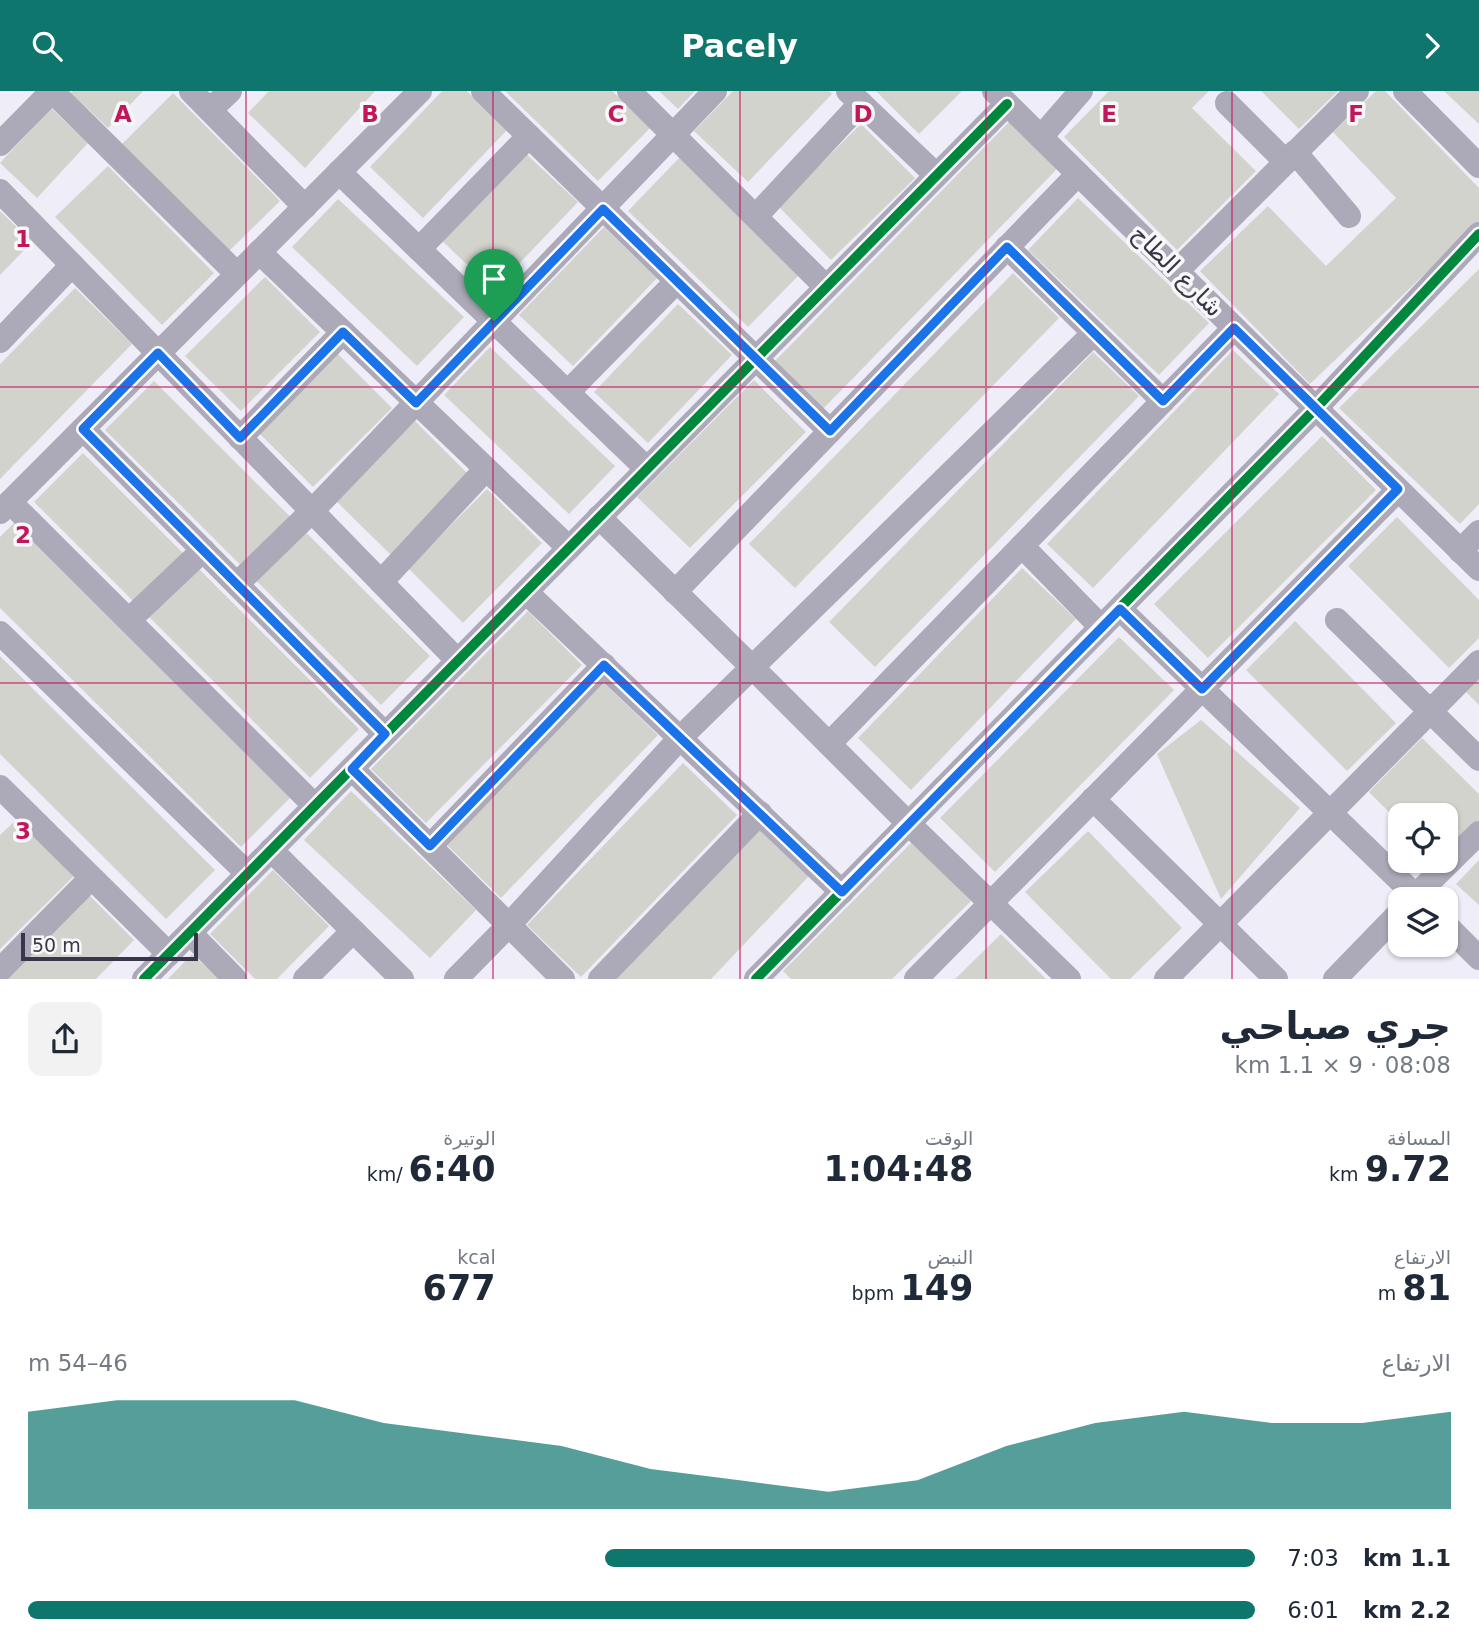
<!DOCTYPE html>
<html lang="ar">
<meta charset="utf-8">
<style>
:root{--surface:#fff;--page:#f2f2f3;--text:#1f2937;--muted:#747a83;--accent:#0f766e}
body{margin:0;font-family:"DejaVu Sans","Noto Sans Arabic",sans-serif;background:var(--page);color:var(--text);direction:rtl;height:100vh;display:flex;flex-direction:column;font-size:26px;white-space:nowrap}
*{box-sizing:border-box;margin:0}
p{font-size:23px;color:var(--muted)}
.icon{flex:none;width:38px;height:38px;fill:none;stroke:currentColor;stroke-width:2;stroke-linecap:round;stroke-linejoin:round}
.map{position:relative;height:888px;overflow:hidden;direction:ltr}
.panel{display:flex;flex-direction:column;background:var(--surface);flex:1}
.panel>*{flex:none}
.tools{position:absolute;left:1388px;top:712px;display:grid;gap:14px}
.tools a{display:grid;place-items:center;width:70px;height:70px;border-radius:14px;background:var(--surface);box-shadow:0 2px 5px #0004;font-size:35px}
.scale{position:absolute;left:21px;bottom:18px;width:177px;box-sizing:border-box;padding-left:7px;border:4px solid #3a354a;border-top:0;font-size:19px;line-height:24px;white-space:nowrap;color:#3a354a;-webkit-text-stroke:5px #f8f8f8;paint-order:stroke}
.pin{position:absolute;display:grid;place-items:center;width:60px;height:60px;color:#fff;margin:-72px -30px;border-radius:50% 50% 50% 0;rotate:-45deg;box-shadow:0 0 7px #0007}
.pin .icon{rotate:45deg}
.round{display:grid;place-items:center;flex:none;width:74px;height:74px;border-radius:14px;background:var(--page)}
.headline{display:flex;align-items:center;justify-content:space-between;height:119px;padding:0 28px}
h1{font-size:38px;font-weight:700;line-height:52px}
.figures{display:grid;grid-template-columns:repeat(3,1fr);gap:10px;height:119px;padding:7px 28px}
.figures div{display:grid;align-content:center}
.figures b{font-size:35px;font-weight:700}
.figures small{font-size:19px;font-weight:400}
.figures p{font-size:19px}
.chart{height:196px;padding:14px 28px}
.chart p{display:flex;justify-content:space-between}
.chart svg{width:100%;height:126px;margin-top:7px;fill:var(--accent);opacity:.7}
ul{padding:0 28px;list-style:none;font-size:23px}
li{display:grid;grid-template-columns:112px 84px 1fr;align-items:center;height:52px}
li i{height:18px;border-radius:9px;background:var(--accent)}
header{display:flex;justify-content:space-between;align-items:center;height:91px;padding:0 28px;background:var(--accent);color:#fff;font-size:32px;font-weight:700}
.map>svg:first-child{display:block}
.building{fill:#d3d3ce}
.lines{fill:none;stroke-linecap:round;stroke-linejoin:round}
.minor{stroke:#aca9b8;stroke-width:24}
.cycleway-casing{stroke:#f8f8f8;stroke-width:15}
.cycleway{stroke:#00873e;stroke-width:10}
.route-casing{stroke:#fff;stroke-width:14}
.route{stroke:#1a73e8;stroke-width:9}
.grid{fill:none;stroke:#c2185b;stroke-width:2;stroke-opacity:0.55}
.labels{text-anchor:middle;stroke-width:7;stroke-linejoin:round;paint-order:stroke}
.street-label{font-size:24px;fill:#3a354a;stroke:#f8f8f8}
.grid-label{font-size:23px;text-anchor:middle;font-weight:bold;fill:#c2185b;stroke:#f8f8f8;stroke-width:7;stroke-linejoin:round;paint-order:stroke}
</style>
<header><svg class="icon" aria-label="forward" viewBox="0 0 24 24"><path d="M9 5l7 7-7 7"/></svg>Pacely<svg class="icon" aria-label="search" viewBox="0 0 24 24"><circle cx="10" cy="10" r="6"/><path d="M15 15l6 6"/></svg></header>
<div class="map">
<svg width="1479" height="888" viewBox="0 0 1479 888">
<rect width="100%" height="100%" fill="#efedf8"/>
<!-- building -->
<g class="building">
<polygon points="73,0 143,0 108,37 71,2"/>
<polygon points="269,0 375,0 305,77 248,22"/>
<polygon points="442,0 467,0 507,39 423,127 370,76"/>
<polygon points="505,0 612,0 650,37 598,90"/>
<polygon points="659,0 695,0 678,18"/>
<polygon points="733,0 829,0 832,3 748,91 694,40"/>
<polygon points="876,0 962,0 919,43"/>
<polygon points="1109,0 1209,0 1192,17 1256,80 1177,159 1064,46"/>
<polygon points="1261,0 1338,0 1299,38"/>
<polygon points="1376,0 1385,0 1479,97 1479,131 1310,293 1200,180 1268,115 1326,175 1396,107 1333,41"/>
<polygon points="1444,0 1479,0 1479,33"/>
<polygon points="173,2 280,110 227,162 121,54"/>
<polygon points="51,17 88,52 37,107 0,72"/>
<polygon points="1011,29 1059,76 822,319 773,272"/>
<polygon points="861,33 915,87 831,169 778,115"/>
<polygon points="524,61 578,111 494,199 441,149"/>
<polygon points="680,66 800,183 748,236 628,120"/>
<polygon points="108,75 214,182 162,234 55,126"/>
<polygon points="1078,107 1209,232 1159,284 1028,159"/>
<polygon points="338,108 464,226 417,275 292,156"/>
<polygon points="0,120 32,151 0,184"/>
<polygon points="604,136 657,187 573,275 519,224"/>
<polygon points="1479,178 1479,413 1460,433 1339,317"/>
<polygon points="1013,182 1059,227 795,497 749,453"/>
<polygon points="265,186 320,241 241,320 185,265"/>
<polygon points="75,197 132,253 0,388 0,273"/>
<polygon points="678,213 732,264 648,352 594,301"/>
<polygon points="490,256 615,375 569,423 444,304"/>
<polygon points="1233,259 1279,303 1093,497 1047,453"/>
<polygon points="1093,261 1139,305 875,576 829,531"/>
<polygon points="337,262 392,317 313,396 258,341"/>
<polygon points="754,289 806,341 690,457 637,406"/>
<polygon points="154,290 430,565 381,614 105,339"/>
<polygon points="415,330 470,385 391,464 335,409"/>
<polygon points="1322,345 1376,399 1208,567 1154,513"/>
<polygon points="83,362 359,638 310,687 34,411"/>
<polygon points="487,398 542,452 463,532 408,477"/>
<polygon points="1397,426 1479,509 1479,547 1449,577 1348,475"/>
<polygon points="14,432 290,707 241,756 0,517 0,446"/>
<polygon points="1022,477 1076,528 911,699 858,647"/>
<polygon points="528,520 582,574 426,732 371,678"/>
<polygon points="1295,530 1396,632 1347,680 1246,579"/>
<polygon points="1119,546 1174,599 995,781 940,727"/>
<polygon points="0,565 215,779 166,828 0,663"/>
<polygon points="1479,584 1479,614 1464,599"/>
<polygon points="601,589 658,644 501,807 446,753"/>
<polygon points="1201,629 1300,717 1221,808 1157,663"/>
<polygon points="1422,647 1479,703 1479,738 1446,770 1446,724 1400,724 1400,732 1369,701"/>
<polygon points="683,672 737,724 581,886 527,834"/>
<polygon points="351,700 476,819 430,867 304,749"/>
<polygon points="17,728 74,785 0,858 0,744"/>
<polygon points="759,738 809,785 711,888 616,888"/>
<polygon points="1088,740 1182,837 1130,888 1111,888 1025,801"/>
<polygon points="912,751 971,810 892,888 791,888 783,880"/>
<polygon points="1479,769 1479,814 1456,793"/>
<polygon points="273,779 329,835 277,888 255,888 210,843"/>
<polygon points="89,804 134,849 96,888 6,888"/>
<polygon points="1001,843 1046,888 955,888"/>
<polygon points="192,863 219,888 168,888"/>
</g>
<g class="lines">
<!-- minor -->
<g class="minor">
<polyline points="52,0 237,183"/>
<polyline points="191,0 305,116"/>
<polyline points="483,0 830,340"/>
<polyline points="629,0 826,196"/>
<polyline points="848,0 936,84"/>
<polyline points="994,0 1479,478"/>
<polyline points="1405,0 1479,75"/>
<polyline points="1227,12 1286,71"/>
<polyline points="210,19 230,0"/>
<polyline points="1041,46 1081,0"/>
<polyline points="0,53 52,0"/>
<polyline points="1295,61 1349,125"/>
<polyline points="339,81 647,378"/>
<polyline points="0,100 458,570"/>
<polyline points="756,125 861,12"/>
<polyline points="1007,156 1163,310"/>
<polyline points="419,158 529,45"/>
<polyline points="259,161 569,457"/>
<polyline points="1177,180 1357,0"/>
<polyline points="0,250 72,174"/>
<polyline points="568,301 677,190"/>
<polyline points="83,338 385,643"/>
<polyline points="240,347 343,241"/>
<polyline points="10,411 315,715"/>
<polyline points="0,421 420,0"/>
<polyline points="599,426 752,576 909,733 1069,888"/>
<polyline points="1022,455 1101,536"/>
<polyline points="1460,460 1479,441"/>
<polyline points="381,491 486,378"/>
<polyline points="237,493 312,420 715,0"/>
<polyline points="526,501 842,801"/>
<polyline points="675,501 1078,83"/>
<polyline points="1120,518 1419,808"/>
<polyline points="129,529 203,459"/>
<polyline points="1337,529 1479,668"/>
<polyline points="0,542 248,783"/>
<polyline points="829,653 1234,237"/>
<polyline points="352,678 563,888"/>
<polyline points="0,696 169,863"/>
<polyline points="1093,708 1276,888"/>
<polyline points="430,755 604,574"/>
<polyline points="271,759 402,888"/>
<polyline points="1412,808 1479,742"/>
<polyline points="1446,834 1479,867"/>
<polyline points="190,842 235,888"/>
<polyline points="0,879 91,787"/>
<polyline points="144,888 1007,13"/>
<polyline points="305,888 353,840"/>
<polyline points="456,888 509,834 680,647 1094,242"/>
<polyline points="600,888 760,722"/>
<polyline points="756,888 1316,317 1479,143"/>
<polyline points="916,888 1398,399"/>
<polyline points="1166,888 1479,571"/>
<polyline points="1335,888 1400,821"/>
</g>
<defs>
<g id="cycleway">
<polyline points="144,888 1007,13"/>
<polyline points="756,888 1316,317 1479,143"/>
</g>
</defs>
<!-- cycleway casing -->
<use href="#cycleway" class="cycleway-casing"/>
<!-- cycleway -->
<use href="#cycleway" class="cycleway"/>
</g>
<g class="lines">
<defs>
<polygon id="route" points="603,118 830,340 1007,156 1163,310 1234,237 1398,398 1202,598 1120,518 842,801 604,574 430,755 352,678 385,643 83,338 158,262 240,347 343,241 416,312"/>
</defs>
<!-- route casing -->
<use href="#route" class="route-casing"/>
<!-- route -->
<use href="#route" class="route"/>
</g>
<!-- grid -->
<path class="grid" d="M246,0V888M493,0V888M740,0V888M986,0V888M1232,0V888M0,296H1479M0,592H1479"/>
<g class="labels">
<!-- street labels -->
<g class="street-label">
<text transform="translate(1177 180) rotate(45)" y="8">شارع الطاح</text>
</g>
</g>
<g class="grid-label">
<text x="123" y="31">A</text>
<text x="370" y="31">B</text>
<text x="616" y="31">C</text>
<text x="863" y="31">D</text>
<text x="1109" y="31">E</text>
<text x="1356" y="31">F</text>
<text x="23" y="156">1</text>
<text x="23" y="452">2</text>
<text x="23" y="748">3</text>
</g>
</svg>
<div class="tools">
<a><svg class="icon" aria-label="locate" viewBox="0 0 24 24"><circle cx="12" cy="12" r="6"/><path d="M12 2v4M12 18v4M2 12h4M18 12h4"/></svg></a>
<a><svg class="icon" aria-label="layers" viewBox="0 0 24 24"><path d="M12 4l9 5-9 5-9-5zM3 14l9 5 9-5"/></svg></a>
</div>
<div class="scale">50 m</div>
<div class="pin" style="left:494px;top:230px;background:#1e9e55"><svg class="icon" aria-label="arrive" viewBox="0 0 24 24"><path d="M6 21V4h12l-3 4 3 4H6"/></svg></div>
</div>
<section class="panel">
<div class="headline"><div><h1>جري صباحي</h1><p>08:08 · 9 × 1.1 km</p></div><a class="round"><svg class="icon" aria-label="share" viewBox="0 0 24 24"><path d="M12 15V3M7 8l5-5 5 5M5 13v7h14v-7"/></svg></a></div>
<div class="figures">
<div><p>المسافة</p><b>9.72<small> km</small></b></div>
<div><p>الوقت</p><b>1:04:48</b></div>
<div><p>الوتيرة</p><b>6:40<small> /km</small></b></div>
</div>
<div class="figures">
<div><p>الارتفاع</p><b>81<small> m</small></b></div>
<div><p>النبض</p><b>149<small> bpm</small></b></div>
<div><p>kcal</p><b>677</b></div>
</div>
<div class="chart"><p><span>الارتفاع</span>46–54 m</p>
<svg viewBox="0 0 160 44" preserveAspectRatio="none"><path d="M0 44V10L10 6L20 6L30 6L40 14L50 18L60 22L70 30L80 34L90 38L100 34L110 22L120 14L130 10L140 14L150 14L160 10V44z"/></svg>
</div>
<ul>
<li><b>1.1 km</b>7:03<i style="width:53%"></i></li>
<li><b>2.2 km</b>6:01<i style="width:100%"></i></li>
</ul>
</section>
